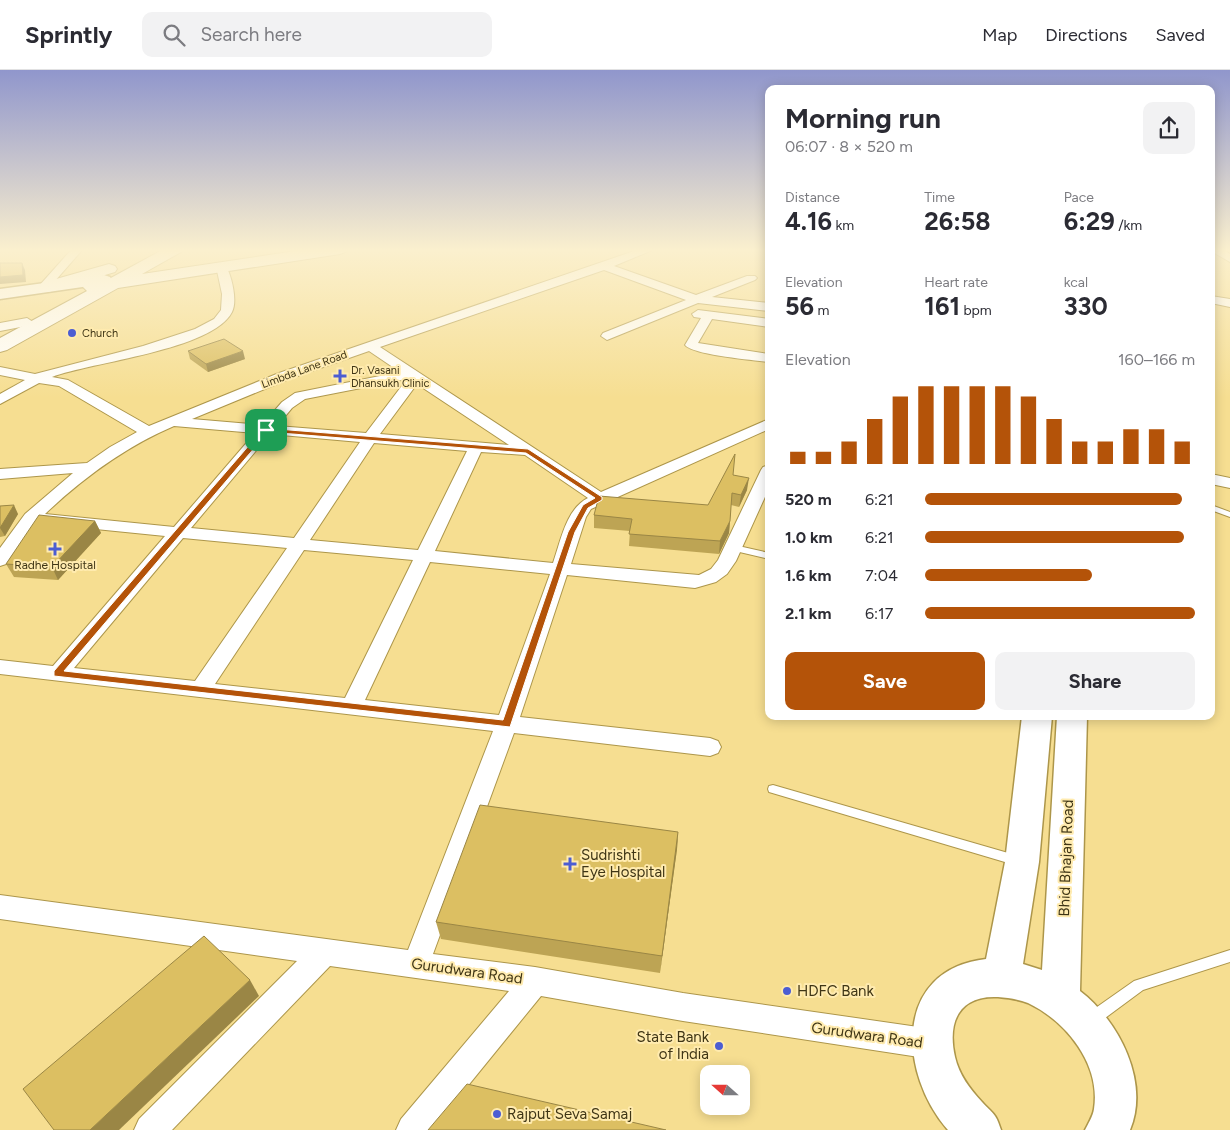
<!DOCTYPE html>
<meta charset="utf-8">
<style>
:root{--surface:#fff;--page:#f2f2f3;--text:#2b2b33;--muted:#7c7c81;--line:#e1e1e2;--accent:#b45309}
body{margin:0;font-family:Figtree,sans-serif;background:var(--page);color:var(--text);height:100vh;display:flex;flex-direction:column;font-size:19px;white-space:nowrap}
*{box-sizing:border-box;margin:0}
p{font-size:16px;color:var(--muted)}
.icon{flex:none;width:28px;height:28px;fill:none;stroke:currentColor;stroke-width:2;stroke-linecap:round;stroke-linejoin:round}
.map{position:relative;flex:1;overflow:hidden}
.drawer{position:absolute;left:765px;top:15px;width:450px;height:635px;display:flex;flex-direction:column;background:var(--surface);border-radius:10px;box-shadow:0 2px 12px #0003}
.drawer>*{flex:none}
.needle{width:32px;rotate:291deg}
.fabs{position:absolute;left:700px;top:995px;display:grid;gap:10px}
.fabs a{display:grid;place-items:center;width:50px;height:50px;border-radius:10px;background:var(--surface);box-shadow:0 2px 12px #0003;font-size:25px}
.pin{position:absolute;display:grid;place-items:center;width:42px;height:42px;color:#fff;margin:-21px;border-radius:10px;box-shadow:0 2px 8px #0006}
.round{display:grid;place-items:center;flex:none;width:52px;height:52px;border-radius:10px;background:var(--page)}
.summary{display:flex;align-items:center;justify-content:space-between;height:85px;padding:0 20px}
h1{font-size:28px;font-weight:700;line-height:38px}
.metrics{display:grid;grid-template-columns:repeat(3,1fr);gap:8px;height:85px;padding:5px 20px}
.metrics div{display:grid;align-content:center}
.metrics b{font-size:25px;font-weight:700}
.metrics small{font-size:14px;font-weight:400}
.metrics p{font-size:14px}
.chart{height:140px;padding:10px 20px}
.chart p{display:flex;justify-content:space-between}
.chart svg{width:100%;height:90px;margin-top:5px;stroke:var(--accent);stroke-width:6}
.primary-button{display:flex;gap:10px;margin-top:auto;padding:10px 20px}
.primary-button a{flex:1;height:58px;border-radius:10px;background:var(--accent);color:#fff;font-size:20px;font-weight:700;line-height:58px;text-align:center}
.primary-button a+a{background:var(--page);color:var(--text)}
ul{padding:0 20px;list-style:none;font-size:16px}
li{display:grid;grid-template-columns:80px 60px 1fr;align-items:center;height:38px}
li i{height:12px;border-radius:6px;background:var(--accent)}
header{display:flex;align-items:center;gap:30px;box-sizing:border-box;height:70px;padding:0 25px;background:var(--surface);border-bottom:1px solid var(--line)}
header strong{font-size:24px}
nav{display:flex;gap:28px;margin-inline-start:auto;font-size:18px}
.search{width:350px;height:45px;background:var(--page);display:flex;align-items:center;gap:12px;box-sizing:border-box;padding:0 18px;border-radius:10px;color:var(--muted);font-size:19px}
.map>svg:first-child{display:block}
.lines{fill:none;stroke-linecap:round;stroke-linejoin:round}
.lane-casing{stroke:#ad964a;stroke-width:2}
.street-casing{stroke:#ad964a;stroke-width:2}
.secondary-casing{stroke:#ad964a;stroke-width:3}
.primary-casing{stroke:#ad964a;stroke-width:2}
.lane{fill:#fff;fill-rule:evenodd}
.street{fill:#fff;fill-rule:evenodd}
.secondary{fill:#fff;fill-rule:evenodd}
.primary{fill:#fff;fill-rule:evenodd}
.wall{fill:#bda454}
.shaded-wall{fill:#9a8645}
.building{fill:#dcbf62;stroke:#9a8645}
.route{fill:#b45309;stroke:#fff;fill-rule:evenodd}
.poi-dot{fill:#4c5dd2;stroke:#ffebaf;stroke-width:2}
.labels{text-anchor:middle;stroke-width:4;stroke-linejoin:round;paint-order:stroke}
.far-poi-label{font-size:11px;fill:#3f3515;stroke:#ffebaf;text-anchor:start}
.far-street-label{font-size:11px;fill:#3f3515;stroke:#ffebaf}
.poi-label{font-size:12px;fill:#3f3515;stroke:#ffebaf}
.near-poi-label{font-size:15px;fill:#3f3515;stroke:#ffebaf;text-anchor:start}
.near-street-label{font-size:15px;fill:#3f3515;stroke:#ffebaf}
</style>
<header>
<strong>Sprintly</strong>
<div class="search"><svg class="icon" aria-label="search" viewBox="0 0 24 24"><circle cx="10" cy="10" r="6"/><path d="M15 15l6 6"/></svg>Search here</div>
<nav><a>Map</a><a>Directions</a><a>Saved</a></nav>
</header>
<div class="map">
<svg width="1230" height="1060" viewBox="0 0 1230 1060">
<rect width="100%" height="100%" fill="#f6de91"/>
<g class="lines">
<defs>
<g id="lane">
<polygon points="1211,435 1230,442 1230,447 1211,440"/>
<polygon points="734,475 769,483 769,489 731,480 730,478"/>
<polygon points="773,715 1015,785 1019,786 1021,790 1019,794 1015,795 769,722 768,719 769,716"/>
<polygon points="1230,880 1230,892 1143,920 1097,954 1092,956 1087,954 1085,949 1087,944 1134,911"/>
</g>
<g id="street">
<polygon points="72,179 83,179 47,220 39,220 37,218 39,216"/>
<path d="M640,179H655L614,196L696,225L747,206H755L757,208L755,210L712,227L769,233V241L698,233L607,270L601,266L603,263L686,230L604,200L380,277L601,422L769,349V359L591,439L586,447L571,494L699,505L711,499L718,490L761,400L763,397L769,395V418L736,491L727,504L716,512L695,518L567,505L520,647L710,668L718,671L721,677L718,683L710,686L514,663L433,884L535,897L683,923L932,959L942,964L947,974L942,984L932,989L683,951L541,926L432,1060H396L401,1049L509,921L330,896L172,1060H134L139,1049L297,891L0,849V825L408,880L493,661L0,604V590L53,596L165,466L36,453L6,494L0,496V478L25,444L73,403L0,409V399L87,393L110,377L137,362L59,316L39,313L0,334V324L25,310L0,305V297L35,304L143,276L195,259L214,249L221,240L222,224L216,196L221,193L225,194C231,204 238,230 232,242C213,280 91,292 52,307L68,310L149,356L279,303ZM369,281L400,302L295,323L282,332L262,355L192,349L289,309ZM407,309L366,363L277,356L292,338L305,329ZM417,314L509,375L380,364ZM174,356L255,363L174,457L45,444C83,408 125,377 174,356ZM270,364L360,372L294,468L191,458ZM374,373L467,381L418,480L310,470ZM481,382L525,385L588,428C566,439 561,470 553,493L435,481ZM183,468L287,478L195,611L74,598ZM304,480L413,490L345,628L215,614ZM430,492L550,504L499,645L365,630Z"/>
<polygon points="1211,179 1222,179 1230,184 1230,192 1211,181"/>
<polygon points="1211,226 1230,229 1230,237 1211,233"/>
<path d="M698,240L769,249V257L712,249L698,273L769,284V292C753,290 693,285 685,275L701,248L694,247L692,244Z"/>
<polygon points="27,248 33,252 31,255 0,261 0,253"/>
<polygon points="1211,404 1230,408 1230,418 1211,414"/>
</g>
<g id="secondary">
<polygon points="104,205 110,207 112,210 110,213 0,229 0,219"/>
<path d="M1022,646H1052L1039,792L1023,894L1042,900L1057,646H1087L1080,921C1119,951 1150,1012 1130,1060H1085C1088,1054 1093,1046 1094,1039C1101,994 1066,951 1028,933C1018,929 1008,928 998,927C959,925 947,952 955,987C959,1005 970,1019 982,1032C986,1037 992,1041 995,1046C998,1050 999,1055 1001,1060H948C899,1004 892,900 986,889L1005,792Z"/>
</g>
<g id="primary">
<polygon points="164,179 184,179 181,182 142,204 309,179 348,179 345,182 340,184 118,218 7,280 0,282 0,268 87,221 83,217 85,213 109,209"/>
<polygon points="109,194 115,196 117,199 115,202 48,222 42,221 40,217 42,213"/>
</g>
</defs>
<!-- lane casing -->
<use href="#lane" class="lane-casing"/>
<!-- street casing -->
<use href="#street" class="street-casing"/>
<!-- secondary casing -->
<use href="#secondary" class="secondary-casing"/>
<!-- primary casing -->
<use href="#primary" class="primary-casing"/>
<!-- lane -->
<use href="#lane" class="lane"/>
<!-- street -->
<use href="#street" class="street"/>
<!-- secondary -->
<use href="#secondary" class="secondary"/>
<!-- primary -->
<use href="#primary" class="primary"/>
</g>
<!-- wall -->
<g class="wall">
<polygon points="188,281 245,289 208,302 190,289"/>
<polygon points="733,405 747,420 739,437 731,435 729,463 719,484 629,476 630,461 594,458 594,445 708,435"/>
<polygon points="0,436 18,444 5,466 0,467"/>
<polygon points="95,451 101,463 58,510 14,507 6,494"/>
<polygon points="678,762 677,779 660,903 441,869 436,852"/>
</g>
<!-- shaded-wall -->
<g class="shaded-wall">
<polygon points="22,193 25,200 26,212 0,214 0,207"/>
<polygon points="243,281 245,289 208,302 206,294"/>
<polygon points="749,408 747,420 739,437 741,425"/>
<polygon points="14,435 18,444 5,466 0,458"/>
<polygon points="95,451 101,463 58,510 52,497"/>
<polygon points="730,451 729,463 719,484 720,471"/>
<polygon points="678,762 677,779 660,903 662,886"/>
<polygon points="250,910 259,926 119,1060 90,1060"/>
</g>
<!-- building -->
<g class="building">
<polygon points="0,193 22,193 23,205 0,207"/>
<polygon points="224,269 243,281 206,294 188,281"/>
<polygon points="735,384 733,405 749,408 741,425 732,423 730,451 720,471 629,464 632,449 594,445 599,426 708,435"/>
<polygon points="14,435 0,458 0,436"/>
<polygon points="39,445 95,451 52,497 6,494"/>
<polygon points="480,735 678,762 662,886 436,852"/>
<polygon points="204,866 250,910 90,1060 54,1060 23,1019"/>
<polygon points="467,1014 666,1060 428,1060"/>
</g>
<!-- sky -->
<linearGradient id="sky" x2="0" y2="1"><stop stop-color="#9096cc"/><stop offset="0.55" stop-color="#fbf0ce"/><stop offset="1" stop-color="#fbf0ce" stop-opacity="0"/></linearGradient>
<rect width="1230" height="328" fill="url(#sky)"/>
<!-- route -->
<path class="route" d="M264,358L528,379L602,427V430L588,438L575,462L510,657L54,606V601ZM268,362L526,383L595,428L583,435L568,462L503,650L64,601Z"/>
<!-- markers -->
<g class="poi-dot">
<circle cx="72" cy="263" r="5"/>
<path d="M337.5 298.5h5v5h5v5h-5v5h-5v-5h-5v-5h5z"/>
<path d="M52.5 471.5h5v5h5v5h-5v5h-5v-5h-5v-5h5z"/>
<path d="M567.5 786.5h5v5h5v5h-5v5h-5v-5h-5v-5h5z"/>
<circle cx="787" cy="921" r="5"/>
<circle cx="719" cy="976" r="5"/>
<circle cx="497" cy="1044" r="5"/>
</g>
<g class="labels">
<!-- far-poi labels -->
<g class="far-poi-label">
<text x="82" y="267">Church</text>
<text x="351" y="304">Dr. Vasani<tspan x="351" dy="13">Dhansukh Clinic</tspan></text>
</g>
<!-- far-street labels -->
<g class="far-street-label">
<text transform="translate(304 299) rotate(-20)" y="4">Limbda Lane Road</text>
</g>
<!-- poi labels -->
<g class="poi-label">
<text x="55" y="499">Radhe Hospital</text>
</g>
<!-- near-poi labels -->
<g class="near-poi-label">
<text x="581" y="790">Sudrishti<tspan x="581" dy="17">Eye Hospital</tspan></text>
<text x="797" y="926">HDFC Bank</text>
<text x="709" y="972" text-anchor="end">State Bank<tspan x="709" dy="17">of India</tspan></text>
<text x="507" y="1049">Rajput Seva Samaj</text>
</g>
<!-- near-street labels -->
<g class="near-street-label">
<text transform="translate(1066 788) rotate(-88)" y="5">Bhid Bhajan Road</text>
<text transform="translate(467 901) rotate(8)" y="5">Gurudwara Road</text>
<text transform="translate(867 965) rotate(8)" y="5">Gurudwara Road</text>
</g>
</g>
</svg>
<div class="fabs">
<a><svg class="needle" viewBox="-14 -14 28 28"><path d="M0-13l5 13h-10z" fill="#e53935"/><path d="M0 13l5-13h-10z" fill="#7c7c81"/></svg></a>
</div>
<div class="pin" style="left:266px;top:360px;background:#1e9e55"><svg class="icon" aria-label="arrive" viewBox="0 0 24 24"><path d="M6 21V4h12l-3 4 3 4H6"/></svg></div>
<section class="drawer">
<div class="summary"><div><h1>Morning run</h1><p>06:07 · 8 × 520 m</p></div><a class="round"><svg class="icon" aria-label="share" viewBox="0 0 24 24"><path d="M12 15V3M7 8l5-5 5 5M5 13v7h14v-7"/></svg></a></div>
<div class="metrics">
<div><p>Distance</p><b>4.16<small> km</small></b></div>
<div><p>Time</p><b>26:58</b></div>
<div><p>Pace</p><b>6:29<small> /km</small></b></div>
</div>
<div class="metrics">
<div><p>Elevation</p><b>56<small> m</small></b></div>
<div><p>Heart rate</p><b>161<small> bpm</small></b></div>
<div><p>kcal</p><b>330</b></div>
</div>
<div class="chart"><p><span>Elevation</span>160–166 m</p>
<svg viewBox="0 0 160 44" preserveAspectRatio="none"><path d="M5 44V38M15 44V38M25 44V33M35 44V22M45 44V11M55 44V6M65 44V6M75 44V6M85 44V6M95 44V11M105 44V22M115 44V33M125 44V33M135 44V27M145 44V27M155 44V33"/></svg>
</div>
<ul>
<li><b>520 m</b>6:21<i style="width:95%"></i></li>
<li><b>1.0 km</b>6:21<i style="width:96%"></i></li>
<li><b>1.6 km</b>7:04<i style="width:62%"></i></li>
<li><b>2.1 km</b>6:17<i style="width:100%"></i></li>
</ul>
<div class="primary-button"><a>Save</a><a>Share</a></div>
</section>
</div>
